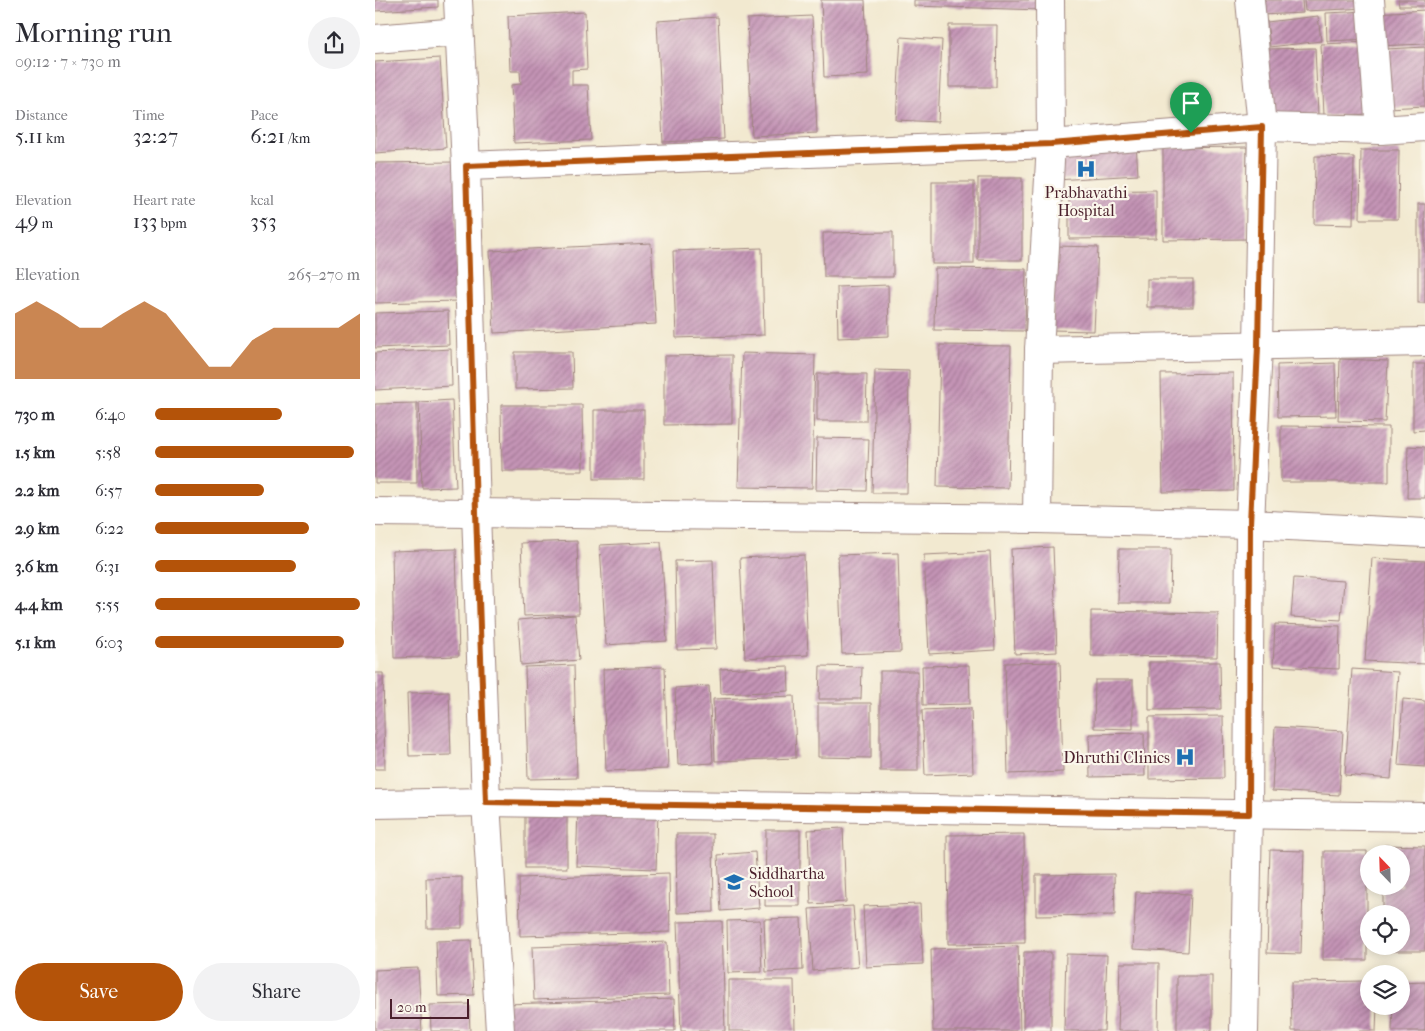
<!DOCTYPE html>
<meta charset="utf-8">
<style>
:root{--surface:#fff;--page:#f2f2f3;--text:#2b2b33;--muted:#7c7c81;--accent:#b45309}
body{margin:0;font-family:"IM FELL French Canon",serif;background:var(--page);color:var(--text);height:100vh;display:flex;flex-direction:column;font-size:19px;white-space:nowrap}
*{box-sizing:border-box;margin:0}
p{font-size:16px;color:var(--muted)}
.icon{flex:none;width:28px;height:28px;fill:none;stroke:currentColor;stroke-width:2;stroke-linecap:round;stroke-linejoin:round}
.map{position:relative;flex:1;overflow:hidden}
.details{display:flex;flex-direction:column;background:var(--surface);width:375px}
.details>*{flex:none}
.needle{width:32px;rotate:337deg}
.fabs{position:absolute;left:985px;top:845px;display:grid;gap:10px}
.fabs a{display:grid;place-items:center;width:50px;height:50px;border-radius:50%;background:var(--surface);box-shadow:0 2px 12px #0003;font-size:25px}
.scale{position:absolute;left:15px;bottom:12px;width:79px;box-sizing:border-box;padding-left:5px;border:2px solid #4a1f2b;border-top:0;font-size:14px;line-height:18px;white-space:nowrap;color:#4a1f2b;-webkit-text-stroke:4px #fbf7ec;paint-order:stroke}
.pin{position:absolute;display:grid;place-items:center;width:42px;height:42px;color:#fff;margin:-51px -21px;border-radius:50% 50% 50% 0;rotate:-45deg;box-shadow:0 0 5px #0007}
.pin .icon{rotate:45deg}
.round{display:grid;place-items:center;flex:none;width:52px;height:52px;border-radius:26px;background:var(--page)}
.summary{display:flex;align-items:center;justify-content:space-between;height:85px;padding:0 15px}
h1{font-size:28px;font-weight:600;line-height:38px}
.figures{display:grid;grid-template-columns:repeat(3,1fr);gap:8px;height:85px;padding:5px 15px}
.figures div{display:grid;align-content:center}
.figures b{font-size:21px;font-weight:600}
.figures small{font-size:14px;font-weight:400}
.figures p{font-size:14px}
.chart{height:140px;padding:10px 15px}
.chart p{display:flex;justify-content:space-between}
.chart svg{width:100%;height:90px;margin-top:5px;fill:var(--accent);opacity:.7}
.primary-button{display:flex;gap:10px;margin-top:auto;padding:10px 15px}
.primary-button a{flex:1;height:58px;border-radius:30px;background:var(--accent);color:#fff;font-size:20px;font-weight:600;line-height:58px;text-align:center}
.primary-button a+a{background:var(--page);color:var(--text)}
ul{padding:0 15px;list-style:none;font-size:16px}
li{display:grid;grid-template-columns:80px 60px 1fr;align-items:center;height:38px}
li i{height:12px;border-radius:6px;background:var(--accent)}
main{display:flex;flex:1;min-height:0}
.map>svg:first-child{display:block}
.building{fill:url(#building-hatch)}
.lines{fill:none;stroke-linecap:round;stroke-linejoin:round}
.minor-casing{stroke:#9e847e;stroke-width:30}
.minor{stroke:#fff;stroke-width:28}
.route-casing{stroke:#fff;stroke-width:10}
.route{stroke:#b45309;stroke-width:6}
.labels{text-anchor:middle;stroke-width:4.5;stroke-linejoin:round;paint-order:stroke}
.poi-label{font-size:16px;fill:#4a1f2b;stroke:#fbf7ec}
</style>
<main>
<section class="details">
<div class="summary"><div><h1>Morning run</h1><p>09:12 · 7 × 730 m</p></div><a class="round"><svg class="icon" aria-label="share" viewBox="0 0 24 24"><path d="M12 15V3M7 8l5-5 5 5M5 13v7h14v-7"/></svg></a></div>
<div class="figures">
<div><p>Distance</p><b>5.11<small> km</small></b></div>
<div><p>Time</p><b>32:27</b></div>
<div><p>Pace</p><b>6:21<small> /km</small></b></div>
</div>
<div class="figures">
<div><p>Elevation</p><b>49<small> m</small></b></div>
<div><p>Heart rate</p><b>133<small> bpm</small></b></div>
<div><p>kcal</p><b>353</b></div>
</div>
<div class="chart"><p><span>Elevation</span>265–270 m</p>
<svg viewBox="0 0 160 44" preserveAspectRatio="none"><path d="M0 44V12L10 6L20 12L30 19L40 19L50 12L60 6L70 12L80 25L90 38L100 38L110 25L120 19L130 19L140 19L150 19L160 12V44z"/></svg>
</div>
<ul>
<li><b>730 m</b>6:40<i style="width:62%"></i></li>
<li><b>1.5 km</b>5:58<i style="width:97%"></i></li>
<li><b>2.2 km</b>6:57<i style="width:53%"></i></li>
<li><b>2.9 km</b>6:22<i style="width:75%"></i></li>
<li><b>3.6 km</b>6:31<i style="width:69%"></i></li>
<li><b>4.4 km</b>5:55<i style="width:100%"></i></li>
<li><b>5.1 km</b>6:03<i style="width:92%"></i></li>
</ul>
<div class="primary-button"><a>Save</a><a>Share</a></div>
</section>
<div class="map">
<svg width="1050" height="1031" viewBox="0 0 1050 1031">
<defs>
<pattern id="building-hatch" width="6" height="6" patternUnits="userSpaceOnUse" patternTransform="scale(1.25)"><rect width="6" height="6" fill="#c494b6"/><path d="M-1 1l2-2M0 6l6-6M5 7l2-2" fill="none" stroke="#a17894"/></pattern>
</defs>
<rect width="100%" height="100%" fill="#fbf7ec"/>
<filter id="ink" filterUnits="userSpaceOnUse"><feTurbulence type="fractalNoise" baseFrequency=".02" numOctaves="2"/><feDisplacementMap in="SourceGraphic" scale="10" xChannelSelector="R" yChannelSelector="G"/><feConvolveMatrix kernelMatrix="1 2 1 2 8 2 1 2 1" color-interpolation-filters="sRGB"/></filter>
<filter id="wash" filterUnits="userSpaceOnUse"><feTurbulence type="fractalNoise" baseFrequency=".0096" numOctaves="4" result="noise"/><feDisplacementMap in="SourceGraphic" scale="20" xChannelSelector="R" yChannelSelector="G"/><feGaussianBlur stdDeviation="1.12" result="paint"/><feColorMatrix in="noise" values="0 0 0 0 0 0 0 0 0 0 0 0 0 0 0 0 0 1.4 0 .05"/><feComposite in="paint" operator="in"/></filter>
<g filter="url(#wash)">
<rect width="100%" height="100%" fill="#f2e9d0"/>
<g id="blocks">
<!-- building -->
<g class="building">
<polygon points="0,0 63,0 63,7 0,11"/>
<polygon points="446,0 490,0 493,75 449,77"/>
<polygon points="539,0 666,0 666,10 539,6"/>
<polygon points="885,0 927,0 928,13 885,15"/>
<polygon points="929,0 992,0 993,8 930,11"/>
<polygon points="1023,0 1050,0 1050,6 1024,6"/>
<polygon points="1050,10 1050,44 1002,46 1001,13"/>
<polygon points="994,11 994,39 952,41 951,13"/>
<polygon points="210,12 212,69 197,70 197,85 213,85 216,140 139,143 136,85 146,84 145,71 135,71 133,16"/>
<polygon points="437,16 442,133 377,136 372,19"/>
<polygon points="943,16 946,41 895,47 892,22"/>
<polygon points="343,17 349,139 288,142 282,21"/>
<polygon points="574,25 622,25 621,87 574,87"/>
<polygon points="526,37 567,40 563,122 521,120"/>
<polygon points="994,42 997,114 949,116 946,44"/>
<polygon points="1050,47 1050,106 1014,108 1011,49"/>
<polygon points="940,48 943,115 894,118 892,49"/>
<polygon points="65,58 71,148 0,153 0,62"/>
<polygon points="761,143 763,175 681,180 679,149"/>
<polygon points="872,147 872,239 788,240 788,148"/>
<polygon points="986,150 1024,150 1023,219 985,219"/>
<polygon points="940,156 979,157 978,225 939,224"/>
<polygon points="81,162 82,301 0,303 0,163"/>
<rect x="603" y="178" width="44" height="82"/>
<rect x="557" y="182" width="42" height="82"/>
<polygon points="781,190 781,238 694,239 694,191"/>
<rect x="1043" y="204" width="7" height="99"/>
<polygon points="518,232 518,277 449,277 448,233"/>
<polygon points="276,243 281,324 119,333 115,251"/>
<polygon points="680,246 723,247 719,331 677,330"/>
<polygon points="387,248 389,335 301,338 298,251"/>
<polygon points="560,268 651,269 650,331 559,330"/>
<rect x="772" y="279" width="46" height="28"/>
<polygon points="513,285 514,336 463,338 462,287"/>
<polygon points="73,311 74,345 0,348 0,313"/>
<polygon points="565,345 636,346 633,488 562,487"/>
<polygon points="76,349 77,386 0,390 0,353"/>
<polygon points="140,352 197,352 198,388 140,389"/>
<polygon points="367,353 440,355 437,488 363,487"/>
<polygon points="357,355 357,424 289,425 289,356"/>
<polygon points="965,359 1013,361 1010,422 963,421"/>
<polygon points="960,363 961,416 903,417 902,365"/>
<polygon points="1038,364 1050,364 1050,430 1038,431"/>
<polygon points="500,370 534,371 532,493 497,493"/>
<polygon points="858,373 859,491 788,492 786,374"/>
<polygon points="442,374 492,374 491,421 442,421"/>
<polygon points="77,400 81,487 47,488 44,402"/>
<polygon points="42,403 42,483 0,483 0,404"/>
<polygon points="126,405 207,405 208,471 127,471"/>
<rect x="219" y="410" width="50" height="69"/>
<polygon points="906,426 1014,427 1014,482 906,482"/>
<polygon points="442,438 494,439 492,491 441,490"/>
<polygon points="1033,446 1050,447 1050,498 1032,498"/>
<polygon points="202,541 204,614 149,616 146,543"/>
<polygon points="286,542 292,641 231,645 225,545"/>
<polygon points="678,547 682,652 640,654 636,549"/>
<polygon points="81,549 84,656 19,658 17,551"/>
<polygon points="744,549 796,549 795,603 743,603"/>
<polygon points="615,552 620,650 554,654 549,555"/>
<polygon points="523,553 526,652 467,654 463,555"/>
<polygon points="429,555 433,655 370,658 365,558"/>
<polygon points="997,558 1050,561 1050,664 990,661"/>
<polygon points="338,560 341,649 302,650 300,561"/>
<polygon points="919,578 969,581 966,620 916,617"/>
<polygon points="716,611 843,613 842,657 716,656"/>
<polygon points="200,615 204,660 146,665 143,620"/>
<polygon points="900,624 965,626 964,669 898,666"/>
<polygon points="685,662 688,772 633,774 630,663"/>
<polygon points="774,662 845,662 846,709 774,710"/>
<polygon points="199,665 202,778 153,779 150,667"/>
<polygon points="594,665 595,704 548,705 547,666"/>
<polygon points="413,666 414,691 346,694 345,669"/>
<polygon points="445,666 487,667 486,699 444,699"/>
<polygon points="290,667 293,769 231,771 228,669"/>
<polygon points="977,669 1023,672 1016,779 970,775"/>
<rect x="505" y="671" width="38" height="100"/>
<polygon points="0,673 8,673 10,769 0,769"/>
<polygon points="720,680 758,680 758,729 719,728"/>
<polygon points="334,686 338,763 303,765 300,688"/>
<polygon points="74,692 76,755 34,756 32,693"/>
<polygon points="419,696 421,758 340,761 338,699"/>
<polygon points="1028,699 1050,701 1050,767 1023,765"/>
<polygon points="443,703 496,703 496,758 443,757"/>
<polygon points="596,708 598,773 550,775 547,710"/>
<polygon points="848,716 849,778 774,779 774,717"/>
<polygon points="900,727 968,731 964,795 897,791"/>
<polygon points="769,733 770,776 715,777 714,734"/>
<rect x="150" y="811" width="42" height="57"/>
<polygon points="203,811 283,814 281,869 201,866"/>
<polygon points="468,828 471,902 436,904 433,830"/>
<polygon points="391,830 425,830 425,906 390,906"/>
<polygon points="301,834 338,834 339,912 302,913"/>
<polygon points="649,834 650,943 573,944 572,835"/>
<polygon points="1009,845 1050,846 1050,951 1007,951 1007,946 1026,946 1026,914 1008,914 1008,886 1026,886 1026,854 1009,854"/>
<polygon points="895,850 929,851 926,954 892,953"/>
<polygon points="949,851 992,851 992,960 948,960"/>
<polygon points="380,852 384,908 346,911 343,855"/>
<polygon points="294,873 295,932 145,936 144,878"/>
<polygon points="739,874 740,915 661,916 661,875"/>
<polygon points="87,877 87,928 52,928 51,878"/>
<polygon points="761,892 816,894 813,952 758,949"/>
<polygon points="545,904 548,964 491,967 488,906"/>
<polygon points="478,906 483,967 438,971 434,909"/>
<polygon points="426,918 428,970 391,972 389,919"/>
<polygon points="385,920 387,972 353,973 352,921"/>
<polygon points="347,921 350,1031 306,1031 302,922"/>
<polygon points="96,940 99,995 63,996 61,941"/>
<polygon points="292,942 294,995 159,1000 157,947"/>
<polygon points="643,946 645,1031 558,1031 556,949"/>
<polygon points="649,952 676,952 676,1031 648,1031"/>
<polygon points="691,954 732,955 729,1031 689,1031"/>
<polygon points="745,963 784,963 783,1031 743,1031"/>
<polygon points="43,968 47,1031 0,1031 0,970"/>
<rect x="802" y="976" width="35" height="55"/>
<polygon points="354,980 419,980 420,1031 354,1031"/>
<polygon points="994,981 994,1006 1002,1006 1001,1031 917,1031 916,982"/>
<polygon points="1050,982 1050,1031 1017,1031 1018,1006 1026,1006 1026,983"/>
<polygon points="299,999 300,1031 131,1031 130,1004"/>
<polygon points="94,1004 95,1031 56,1031 55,1005"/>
</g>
</g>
</g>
<g filter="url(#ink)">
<use href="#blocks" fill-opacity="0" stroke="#9e847e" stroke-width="1"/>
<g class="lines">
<defs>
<g id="minor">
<polyline points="83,0 91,166 101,512 111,802 125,1031"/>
<polyline points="995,0 1005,130"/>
<polyline points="0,39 84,32"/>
<polyline points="91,166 676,144 887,127 1005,130 1050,127"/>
<polyline points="664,350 1050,342"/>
<polyline points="0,512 662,519 875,524 1050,533"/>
<polyline points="662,519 664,350 676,144 675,0"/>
<polyline points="0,804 111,802 1050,817"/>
<polyline points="869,1031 873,814 875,524 883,346 887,127 875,0"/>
</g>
</defs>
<!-- minor casing -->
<use href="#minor" class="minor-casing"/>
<!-- minor -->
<use href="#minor" class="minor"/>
</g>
</g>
<g class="lines" filter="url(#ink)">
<defs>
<polygon id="route" points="887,127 883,346 875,524 874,814 111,802 101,512 91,166 676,144"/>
</defs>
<!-- route casing -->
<use href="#route" class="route-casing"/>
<!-- route -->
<use href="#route" class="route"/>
</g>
<!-- icons -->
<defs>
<symbol id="hospital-bare" viewBox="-9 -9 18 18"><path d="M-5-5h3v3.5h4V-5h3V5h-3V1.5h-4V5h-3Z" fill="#1f6fb2" stroke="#fbf7ec" stroke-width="2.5" paint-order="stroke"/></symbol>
<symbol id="school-bare" viewBox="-9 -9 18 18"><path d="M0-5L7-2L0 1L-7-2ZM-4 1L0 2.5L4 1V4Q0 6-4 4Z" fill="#1f6fb2" stroke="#fbf7ec" stroke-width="2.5" paint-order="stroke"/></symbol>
</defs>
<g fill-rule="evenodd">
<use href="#hospital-bare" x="697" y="155" width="28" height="28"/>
<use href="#hospital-bare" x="796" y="743" width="28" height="28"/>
<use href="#school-bare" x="345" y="868" width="28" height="28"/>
</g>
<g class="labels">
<!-- poi labels -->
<g class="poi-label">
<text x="711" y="198">Prabhavathi<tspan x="711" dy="18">Hospital</tspan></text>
<text x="795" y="763" text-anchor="end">Dhruthi Clinics</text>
<text x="374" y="879" text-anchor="start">Siddhartha<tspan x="374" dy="18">School</tspan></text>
</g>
</g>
</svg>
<div class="fabs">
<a><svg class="needle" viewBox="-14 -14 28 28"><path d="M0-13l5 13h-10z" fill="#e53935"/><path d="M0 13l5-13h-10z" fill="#7c7c81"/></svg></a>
<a><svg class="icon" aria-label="locate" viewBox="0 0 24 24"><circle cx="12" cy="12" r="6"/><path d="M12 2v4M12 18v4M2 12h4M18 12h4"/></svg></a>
<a><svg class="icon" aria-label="layers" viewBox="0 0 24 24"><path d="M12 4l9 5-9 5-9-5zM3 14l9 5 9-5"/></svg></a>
</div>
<div class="scale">20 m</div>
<div class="pin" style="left:816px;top:133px;background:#1e9e55"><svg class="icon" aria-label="arrive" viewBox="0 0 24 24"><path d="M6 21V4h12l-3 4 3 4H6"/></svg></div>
</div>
</main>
